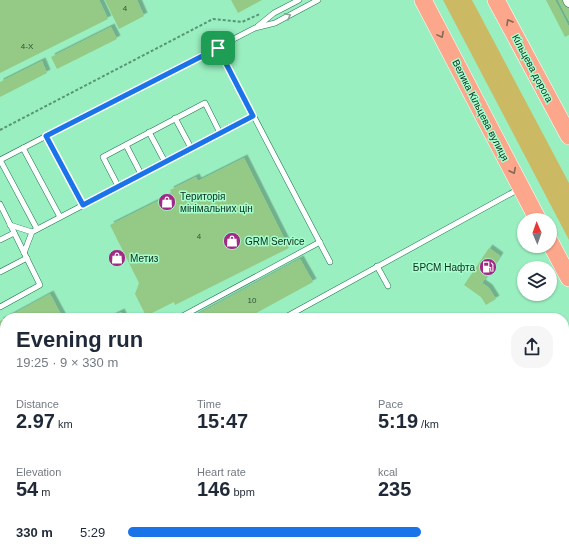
<!DOCTYPE html>
<meta charset="utf-8">
<style>
:root{--surface:#fff;--page:#f6f6f7;--text:#1f2937;--muted:#747a83;--accent:#1a73e8}
body{margin:0;font-family:Arial,sans-serif;background:var(--page);color:var(--text);height:100vh;display:flex;flex-direction:column;font-size:15px;white-space:nowrap}
*{box-sizing:border-box;margin:0}
p{font-size:13px;color:var(--muted)}
.icon{flex:none;width:22px;height:22px;fill:none;stroke:currentColor;stroke-width:2;stroke-linecap:round;stroke-linejoin:round}
.map{position:relative;flex:1;overflow:hidden}
.details{position:absolute;left:0px;top:313px;width:569px;height:242px;display:flex;flex-direction:column;background:var(--surface);border-radius:16px 16px 0 0;box-shadow:0 1px 3px #0004}
.details>*{flex:none}
.needle{width:26px;rotate:358deg}
.tools{position:absolute;left:517px;top:213px;display:grid;gap:8px}
.tools a{display:grid;place-items:center;width:40px;height:40px;border-radius:50%;background:var(--surface);box-shadow:0 1px 3px #0004;font-size:20px}
.pin{position:absolute;display:grid;place-items:center;width:34px;height:34px;color:#fff;margin:-17px;border-radius:8px;box-shadow:0 2px 6px #0006}
.round{display:grid;place-items:center;flex:none;width:42px;height:42px;border-radius:16px;background:var(--page)}
.headline{display:flex;align-items:center;justify-content:space-between;height:68px;padding:0 16px}
h1{font-size:22px;font-weight:700;line-height:30px}
.figures{display:grid;grid-template-columns:repeat(3,1fr);gap:6px;height:68px;padding:4px 16px}
.figures div{display:grid;align-content:center}
.figures b{font-size:20px;font-weight:700}
.figures small{font-size:11px;font-weight:400}
.figures p{font-size:11px}
ul{padding:0 16px;list-style:none;font-size:13px}
li{display:grid;grid-template-columns:64px 48px 1fr;align-items:center;height:30px}
li i{height:10px;border-radius:5px;background:var(--accent)}
.map>svg:first-child{display:block}
.green{fill:#cbba63}
.building{fill:#95c986;filter:url(#shadow)}
.lines{fill:none;stroke-linecap:round;stroke-linejoin:round}
.service-casing{stroke:#19764d;stroke-width:6}
.minor-casing{stroke:#19764d;stroke-width:11}
.trunk-casing{stroke:#fff;stroke-width:18}
.path{stroke:#579675;stroke-width:2;stroke-dasharray:3 2;stroke-linecap:butt}
.service{stroke:#fff;stroke-width:5}
.minor{stroke:#fff;stroke-width:10}
.trunk{stroke:#fca78b;stroke-width:17}
.oneway{stroke:#90a199}
.oneway2{stroke:#826a54}
.route-casing{stroke:#fff;stroke-width:8}
.route{stroke:#1a73e8;stroke-width:5}
.labels{text-anchor:middle;stroke-width:3;stroke-linejoin:round;paint-order:stroke}
.number-label{font-size:8px;fill:#2c5537}
.street-label{font-size:10px;fill:#092e1d;stroke:#a7fdcd}
.poi-label{font-size:10px;fill:#092e1d;stroke:#a7fdcd;text-anchor:start}
</style>
<div class="map">
<svg width="569" height="555" viewBox="0 0 569 555">
<defs>
<filter id="shadow"><feDropShadow dx="3.5" dy="-3.5" stdDeviation="0" flood-color="#0004"/></filter>
</defs>
<rect width="100%" height="100%" fill="#9aefc0"/>
<!-- green -->
<polygon class="green" points="443,0 472,0 569,183 569,240"/>
<!-- building -->
<g class="building">
<polygon points="0,0 99,0 108,19 0,73"/>
<polygon points="105,0 137,0 144,16 119,29"/>
<polygon points="231,0 262,0 238,13"/>
<polygon points="546,0 555,0 569,27 569,35 565,37"/>
<polygon points="558,0 566,0 569,6 569,21"/>
<polygon points="111,27 117,39 57,69 51,57"/>
<polygon points="42,61 47,73 0,97 0,82"/>
<polygon points="244,158 289,248 175,305 174,302 146,316 135,294 139,283 110,225 172,194 170,190 196,177 198,181"/>
<polygon points="489,248 500,256 482,283 489,288 496,299 486,305 481,297 464,285"/>
<polygon points="300,259 313,282 247,318 191,318"/>
<polygon points="50,294 63,318 6,318"/>
<polygon points="121,312 124,318 109,318"/>
<polygon points="5,319 5,354 0,357 0,321"/>
<polygon points="564,377 569,386 569,411 564,401"/>
<polygon points="0,434 5,443 0,446"/>
<polygon points="564,476 568,483 568,489 564,493"/>
<polygon points="5,487 5,543 0,532 0,490"/>
<polygon points="8,550 30,550 32,555 10,555"/>
<polygon points="41,550 55,550 43,554"/>
<polygon points="167,550 220,551 220,550 261,550 261,555 165,555"/>
<polygon points="287,550 306,550 308,555 289,555"/>
<rect x="107" y="551" width="54" height="4"/>
</g>
<g class="lines">
<defs>
<g id="service">
<polyline points="258,26 274,13 299,0"/>
<polyline points="218,48 330,262"/>
<polyline points="175,118 191,148"/>
<polyline points="149,132 165,162"/>
<polyline points="46,136 83,205"/>
<polyline points="126,145 141,174"/>
<polyline points="23,148 60,217"/>
<polyline points="0,160 255,28 275,23 318,0"/>
<polyline points="0,160 37,229"/>
<polyline points="118,186 103,157 205,103 220,133"/>
<polyline points="0,204 40,285 0,307"/>
<polyline points="10,225 32,232"/>
<polyline points="0,240 14,233"/>
<polyline points="24,253 32,232 253,116"/>
<polyline points="377,266 388,286"/>
<polyline points="0,272 27,258"/>
<polyline points="179,318 320,242"/>
<polyline points="284,318 519,189"/>
<polyline points="564,337 569,335"/>
<polyline points="564,349 569,359"/>
<polyline points="564,435 568,442 564,444"/>
<polyline points="0,475 5,472"/>
<polyline points="0,549 3,555"/>
<polyline points="36,550 38,555"/>
<polyline points="70,550 71,551 84,555"/>
<polyline points="273,550 274,555"/>
<polyline points="561,555 569,551"/>
</g>
<polyline id="minor" points="568,0 569,2"/>
<g id="trunk">
<polyline points="423,0 538,220"/>
<polyline points="496,0 569,136"/>
<polyline points="550,242 569,278"/>
</g>
</defs>
<!-- service casing -->
<use href="#service" class="service-casing"/>
<!-- minor casing -->
<use href="#minor" class="minor-casing"/>
<!-- trunk casing -->
<use href="#trunk" class="trunk-casing"/>
<!-- path -->
<g class="path">
<polyline points="0,130 213,19 242,22 260,14"/>
<polyline points="564,511 569,507"/>
</g>
<!-- service -->
<use href="#service" class="service"/>
<!-- minor -->
<use href="#minor" class="minor"/>
<!-- trunk -->
<use href="#trunk" class="trunk"/>
</g>
<!-- one-way arrows -->
<defs><path id="oneway-chevron" d="M-2-3.5L2.5 0L-2 3.5" fill="none" stroke-width="1.6" stroke-linecap="round" stroke-linejoin="round"/></defs>
<use class="oneway" href="#oneway-chevron" transform="translate(288 16) rotate(-28)"/>
<g class="oneway2">
<use href="#oneway-chevron" transform="translate(509 22) rotate(-119)"/>
<use href="#oneway-chevron" transform="translate(441 35) rotate(62)"/>
<use href="#oneway-chevron" transform="translate(513 171) rotate(63)"/>
</g>
<g class="lines">
<defs>
<polygon id="route" points="218,48 253,116 83,205 46,136"/>
</defs>
<!-- route casing -->
<use href="#route" class="route-casing"/>
<!-- route -->
<use href="#route" class="route"/>
</g>
<!-- icons -->
<defs>
<symbol id="shop-disc" viewBox="-11 -11 22 22"><circle r="9.5" fill="#a02b85" stroke="#a7fdcd"/><path d="M-5-2.5h2.3a2.7 3.5 0 0 1 5.4 0H5L5.5 6h-11ZM-1.5-2.5h3a1.5 2.3 0 0 0-3 0Z" fill="#fff"/></symbol>
<symbol id="fuel-disc" viewBox="-11 -11 22 22"><circle r="9.5" fill="#a02b85" stroke="#a7fdcd"/><path d="M-5.5-6h7V0h2V4h1.3V-2.5L3-4.5l.8-.8L6-3V5H2.5V1h-1V6h-7ZM-4.2-4.7v3.2H.2V-4.7Z" fill="#fff"/></symbol>
</defs>
<g fill-rule="evenodd">
<use href="#shop-disc" x="157" y="192" width="20" height="20"/>
<use href="#shop-disc" x="222" y="231" width="20" height="20"/>
<use href="#shop-disc" x="107" y="248" width="20" height="20"/>
<use href="#fuel-disc" x="478" y="257" width="20" height="20"/>
</g>
<g class="labels">
<!-- number labels -->
<g class="number-label">
<text x="125" y="11">4</text>
<text x="27" y="49">4-Х</text>
<text x="199" y="239">4</text>
<text x="252" y="303">10</text>
</g>
<!-- street labels -->
<g class="street-label">
<text transform="translate(533 68) rotate(62)" y="4">Кільцева дорога</text>
<text transform="translate(481 110) rotate(63)" y="4">Велика Кільцева вулиця</text>
</g>
<!-- poi labels -->
<g class="poi-label">
<text x="180" y="200">Територія<tspan x="180" dy="12">мінімальних цін</tspan></text>
<text x="245" y="245">GRM Service</text>
<text x="130" y="262">Метиз</text>
<text x="475" y="271" text-anchor="end">БРСМ Нафта</text>
</g>
</g>
</svg>
<div class="tools">
<a><svg class="needle" viewBox="-14 -14 28 28"><path d="M0-13l5 13h-10z" fill="#e53935"/><path d="M0 13l5-13h-10z" fill="#747a83"/></svg></a>
<a><svg class="icon" aria-label="layers" viewBox="0 0 24 24"><path d="M12 4l9 5-9 5-9-5zM3 14l9 5 9-5"/></svg></a>
</div>
<div class="pin" style="left:218px;top:48px;background:#1e9e55"><svg class="icon" aria-label="arrive" viewBox="0 0 24 24"><path d="M6 21V4h12l-3 4 3 4H6"/></svg></div>
<section class="details">
<div class="headline"><div><h1>Evening run</h1><p>19:25 · 9 × 330 m</p></div><a class="round"><svg class="icon" aria-label="share" viewBox="0 0 24 24"><path d="M12 15V3M7 8l5-5 5 5M5 13v7h14v-7"/></svg></a></div>
<div class="figures">
<div><p>Distance</p><b>2.97<small> km</small></b></div>
<div><p>Time</p><b>15:47</b></div>
<div><p>Pace</p><b>5:19<small> /km</small></b></div>
</div>
<div class="figures">
<div><p>Elevation</p><b>54<small> m</small></b></div>
<div><p>Heart rate</p><b>146<small> bpm</small></b></div>
<div><p>kcal</p><b>235</b></div>
</div>
<ul>
<li><b>330 m</b>5:29<i style="width:69%"></i></li>
</ul>
</section>
</div>
